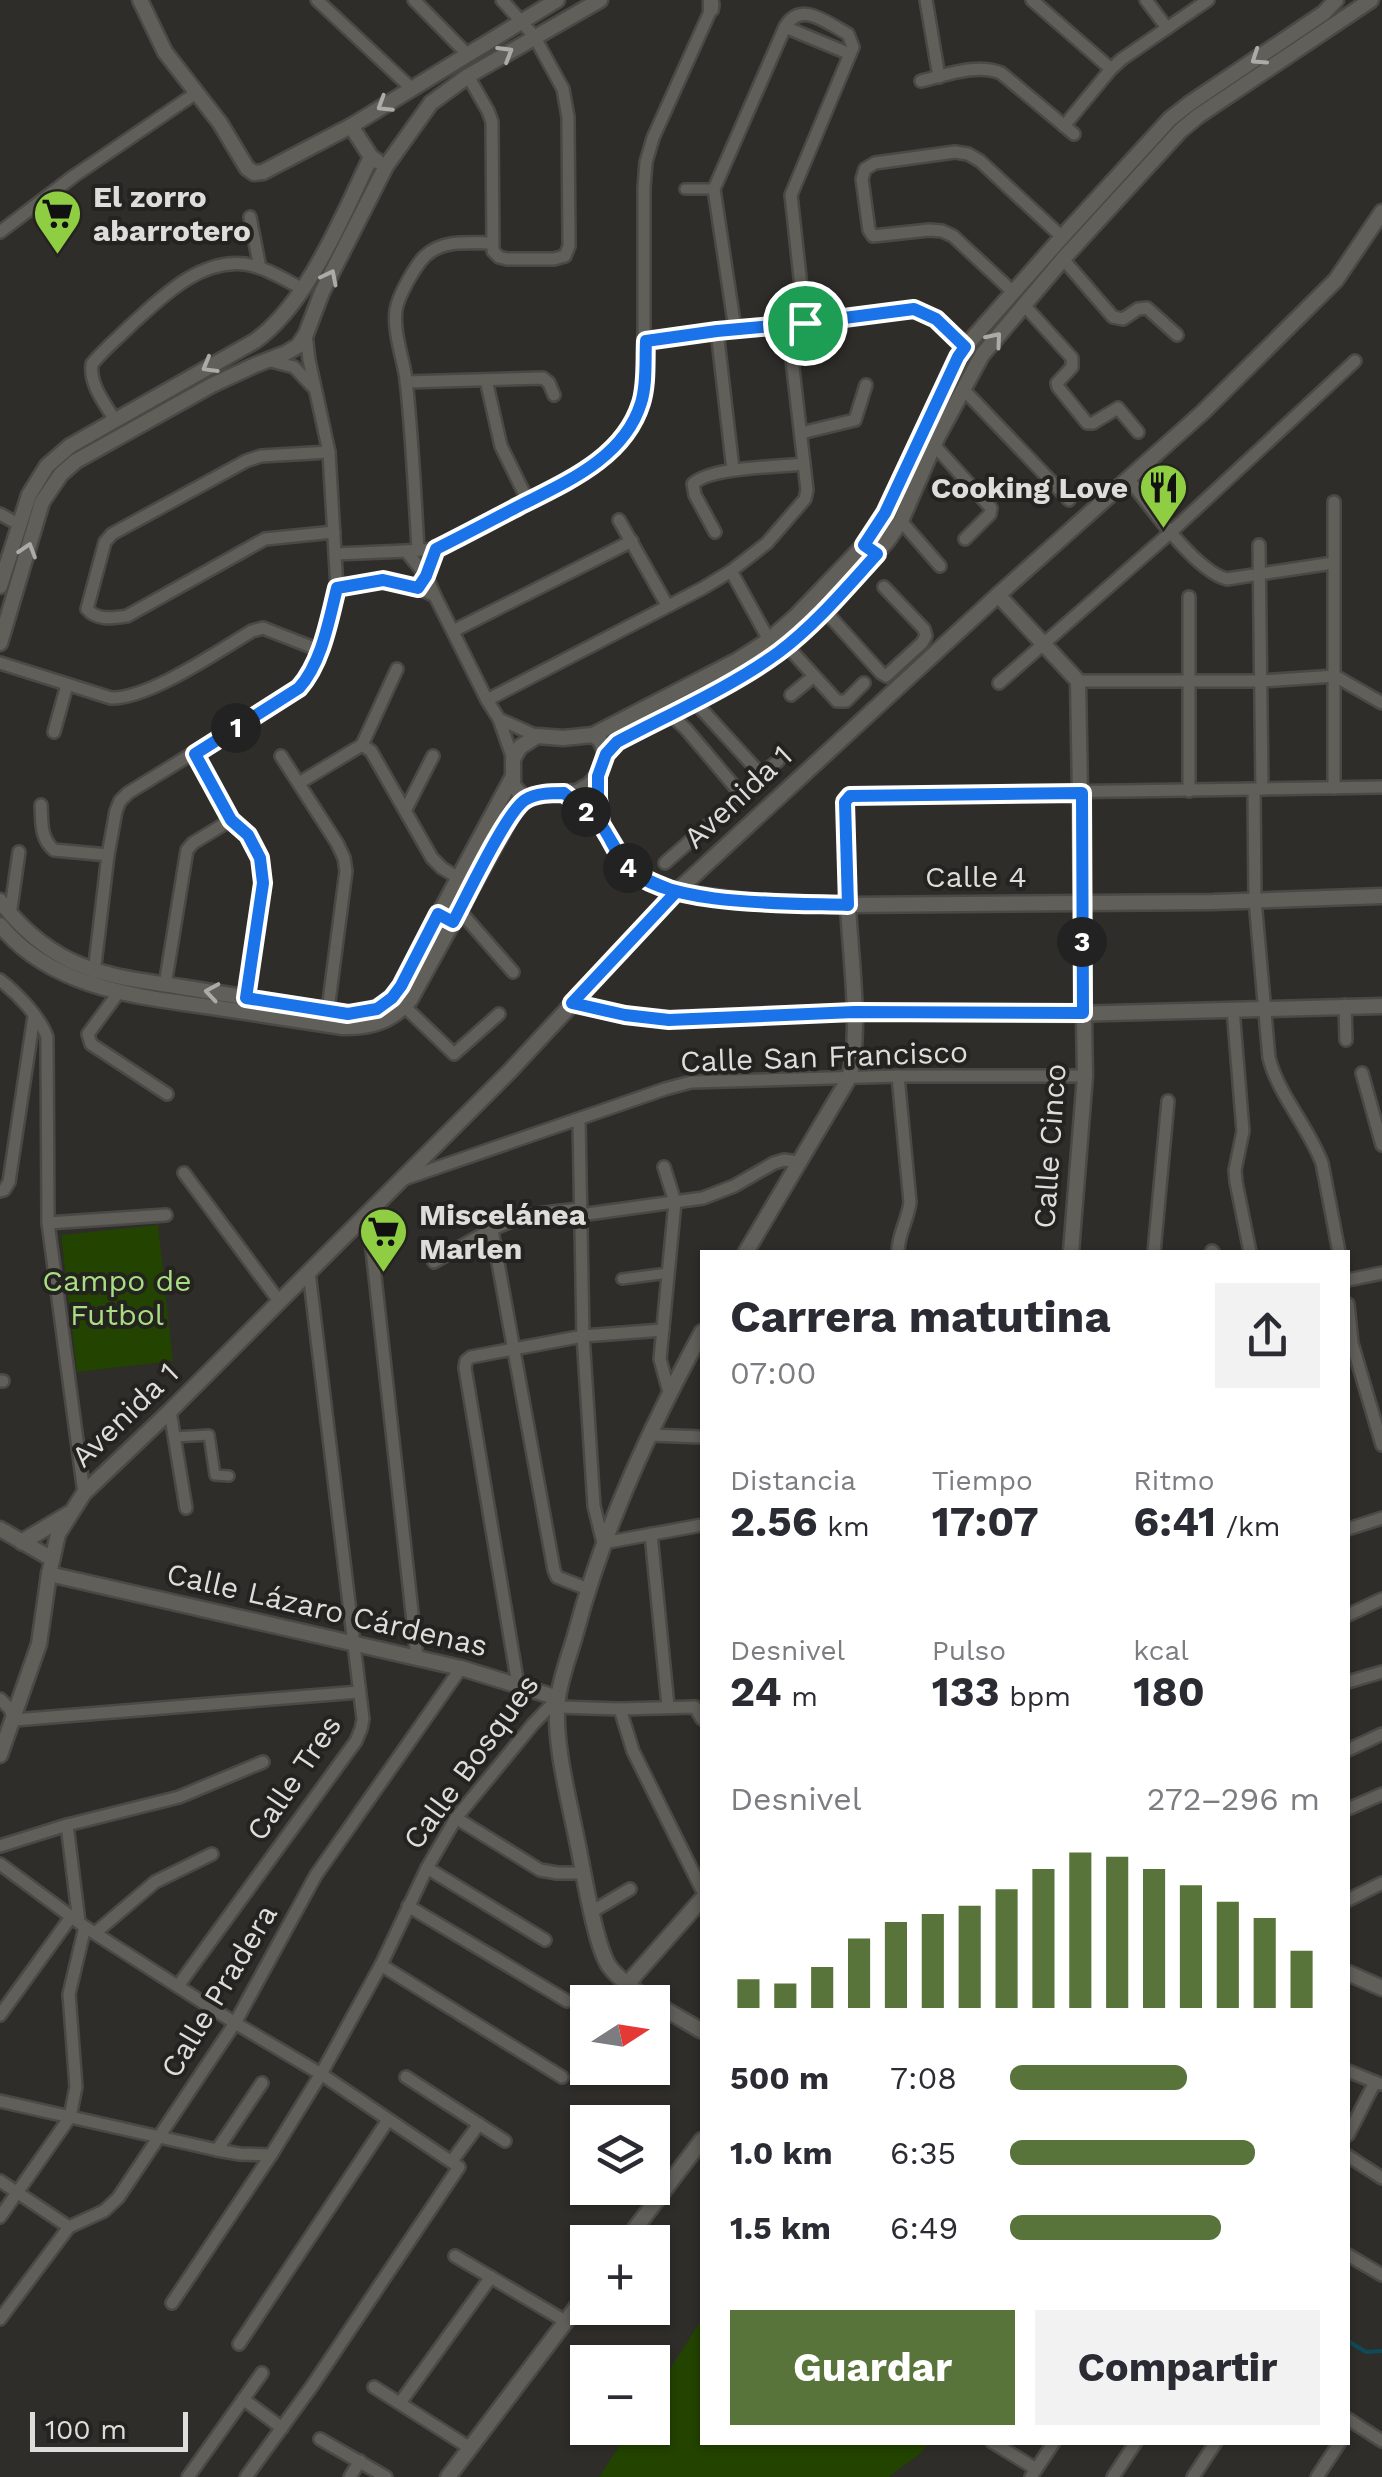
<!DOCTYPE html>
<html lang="es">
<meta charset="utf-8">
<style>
:root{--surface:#fff;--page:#f2f2f3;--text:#2b2b33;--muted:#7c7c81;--accent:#58743a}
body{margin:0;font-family:"Work Sans",sans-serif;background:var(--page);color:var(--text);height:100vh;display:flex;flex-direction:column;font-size:38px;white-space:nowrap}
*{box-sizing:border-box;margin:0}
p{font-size:32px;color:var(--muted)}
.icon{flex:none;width:55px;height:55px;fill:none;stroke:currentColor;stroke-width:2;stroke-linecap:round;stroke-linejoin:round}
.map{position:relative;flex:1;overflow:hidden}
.drawer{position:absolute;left:700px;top:1250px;width:650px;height:1195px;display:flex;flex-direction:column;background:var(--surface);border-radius:0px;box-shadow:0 2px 8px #0004}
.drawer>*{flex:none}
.needle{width:65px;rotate:78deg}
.fabs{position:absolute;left:570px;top:1985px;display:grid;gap:20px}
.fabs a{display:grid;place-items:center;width:100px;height:100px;border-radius:0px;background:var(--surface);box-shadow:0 2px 8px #0004;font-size:50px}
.scale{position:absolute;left:30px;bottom:25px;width:158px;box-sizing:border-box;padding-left:10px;border:5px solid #dedddb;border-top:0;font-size:28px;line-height:35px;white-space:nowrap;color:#dedddb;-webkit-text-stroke:8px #24231f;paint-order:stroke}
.pin{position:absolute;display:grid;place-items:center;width:85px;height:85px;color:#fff;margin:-42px;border:5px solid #fff;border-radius:50%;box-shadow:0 2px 10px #0007}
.km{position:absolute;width:50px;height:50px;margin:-25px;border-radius:50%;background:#222;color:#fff;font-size:28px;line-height:50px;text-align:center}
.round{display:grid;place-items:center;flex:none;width:105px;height:105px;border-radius:0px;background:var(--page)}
.head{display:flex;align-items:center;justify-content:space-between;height:170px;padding:0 30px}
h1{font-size:45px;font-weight:700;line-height:75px}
.metrics{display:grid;grid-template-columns:repeat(3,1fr);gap:15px;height:170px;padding:10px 30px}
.metrics div{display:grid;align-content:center}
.metrics b{font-size:42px;font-weight:700}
.metrics small{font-size:28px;font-weight:400}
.metrics p{font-size:28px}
.chart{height:280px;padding:20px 30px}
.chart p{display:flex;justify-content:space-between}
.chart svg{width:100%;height:180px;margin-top:10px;stroke:var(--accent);stroke-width:6}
.action{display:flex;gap:20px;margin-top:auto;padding:20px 30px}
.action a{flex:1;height:115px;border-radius:0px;background:var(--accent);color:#fff;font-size:40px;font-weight:700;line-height:115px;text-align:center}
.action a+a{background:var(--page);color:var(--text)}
ul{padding:0 30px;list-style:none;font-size:32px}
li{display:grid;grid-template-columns:160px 120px 1fr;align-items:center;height:75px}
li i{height:25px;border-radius:12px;background:var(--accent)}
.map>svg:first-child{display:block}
.green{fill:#234300}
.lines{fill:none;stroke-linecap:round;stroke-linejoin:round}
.stream{stroke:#0f4b57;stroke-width:4}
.pedestrian-casing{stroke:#4a4946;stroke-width:14}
.minor-casing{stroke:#4a4946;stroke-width:16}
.tertiary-casing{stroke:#4a4946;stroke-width:19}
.secondary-casing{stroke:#4a4946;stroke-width:20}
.pedestrian{stroke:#605f5a;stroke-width:9}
.minor{stroke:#605f5a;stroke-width:11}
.tertiary{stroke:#605f5a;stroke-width:14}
.secondary{stroke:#605f5a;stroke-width:15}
.oneway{stroke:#acaba7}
.route-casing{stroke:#fff;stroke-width:20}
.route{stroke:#1a73e8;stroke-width:12}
.labels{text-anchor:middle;stroke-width:8;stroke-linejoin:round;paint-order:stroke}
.poi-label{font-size:30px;font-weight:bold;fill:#dedddb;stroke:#24231f;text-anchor:start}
.street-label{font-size:30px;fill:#dedddb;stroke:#24231f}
.park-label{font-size:30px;fill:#a9dd82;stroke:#24231f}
</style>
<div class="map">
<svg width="1382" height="2477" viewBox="0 0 1382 2477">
<rect width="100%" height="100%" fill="#2e2d29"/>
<!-- green -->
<g class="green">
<polygon points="158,1225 173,1361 77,1372 61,1235"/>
<polygon points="702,2319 702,2442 928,2443 921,2453 889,2477 599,2477 631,2428 652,2428 653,2395"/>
</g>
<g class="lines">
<!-- stream -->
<polyline class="stream" points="1348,2341 1366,2352 1382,2351"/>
<defs>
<g id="pedestrian">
<polyline points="685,189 714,189"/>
<polyline points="622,1279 668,1273"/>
<polyline points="175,1437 209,1435 215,1475 229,1476"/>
</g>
<g id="minor">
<polyline points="317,0 411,88"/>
<polyline points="414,0 467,54"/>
<polyline points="926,0 939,77"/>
<polyline points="1032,0 1111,69"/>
<polyline points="1146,0 1167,28"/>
<polyline points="785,27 850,54"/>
<polyline points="468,76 488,111 492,122 493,251 499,257 507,259 554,259 565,256 569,246 568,117 563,89 534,36 502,0"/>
<path d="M921,81C947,75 976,63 1001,73L1074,134"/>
<polyline points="1064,126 1111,69 1122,59 1208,0"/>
<polyline points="250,217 260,268"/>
<polyline points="0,232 74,176 196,93"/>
<polyline points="1063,259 1113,317 1123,319 1138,309 1147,308 1177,335"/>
<polyline points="1013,292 953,236 942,231 929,230 873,236 869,230 862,179 865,169 875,163 955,152 968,154 980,161 1062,237"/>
<polyline points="1024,305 1072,358 1072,367 1057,383 1058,387 1087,423 1093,423 1118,408 1138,432"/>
<path d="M735,329L714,189L785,27C801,0 827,23 848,34L853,47L791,195L805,323"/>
<polyline points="717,331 733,470"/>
<path d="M646,341L914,309C935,316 949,332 965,347"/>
<polyline points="267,360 294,367 314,388"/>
<polyline points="486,380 501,446 528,501"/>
<polyline points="406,382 543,378 549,383 554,395"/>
<polyline points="963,389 1069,500"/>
<path d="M115,420C105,404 89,384 92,364C103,350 118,338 131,325C162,297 199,259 245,264C265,267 285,280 303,289"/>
<polyline points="801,433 855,420 866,385"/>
<polyline points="934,445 991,508 990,514 965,539"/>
<path d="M329,452L261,456L246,461L112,534L105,542L87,609C97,621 114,618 127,616L265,539L334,532"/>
<path d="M1128,478C1148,504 1196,572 1227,579L1333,563"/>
<polyline points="0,514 18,524"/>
<polyline points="619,520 667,605"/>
<polyline points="901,521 940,566"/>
<path d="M715,532L695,495L693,484C710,467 778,467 804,464"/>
<polyline points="1259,545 1262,789"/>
<path d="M418,550C415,493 412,436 406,379C403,358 393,332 396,310C398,296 415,266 425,256C443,239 469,243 492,243"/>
<polyline points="406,551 437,549 590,466 620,441 631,424 640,404 644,385 644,188 646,162 653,138 713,5"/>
<path d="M335,554L406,551L426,576L435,596C399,577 375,578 337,588"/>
<polyline points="731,571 769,640"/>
<polyline points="435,596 487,700 499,719 513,759"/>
<polyline points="1189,597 1189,791"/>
<polyline points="825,611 881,673 886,676 922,643 926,636 924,629 884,587"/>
<polyline points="453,631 632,541"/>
<polyline points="787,646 837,701 846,701 864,683"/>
<path d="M0,663L111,698C149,699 218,651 252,631L263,628L319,650"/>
<polyline points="1078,681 1261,681 1335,676 1382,703"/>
<polyline points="999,683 1171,532 1355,361"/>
<polyline points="791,695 814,676"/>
<polyline points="487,700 703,588 731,571 767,543 805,499 807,490 788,325"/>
<polyline points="694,701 757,770 763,773 778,761"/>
<polyline points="499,719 537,736"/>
<polyline points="54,732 67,685"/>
<polyline points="362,745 371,751 432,858 442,868 457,877"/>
<polyline points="362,745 397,669"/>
<polyline points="195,753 231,820 248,835 260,858 263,883 245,1003"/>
<polyline points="281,756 337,843 344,858 346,871 327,1017"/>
<polyline points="598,776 598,798 601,825"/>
<polyline points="299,783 362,745"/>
<polyline points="1334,788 1334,502"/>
<path d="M1254,790L1255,900L1269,1058C1279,1096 1308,1126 1322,1163L1339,1252"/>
<polyline points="564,793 601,825 629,869 645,879 676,892"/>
<path d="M41,805C42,822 40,838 54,850L108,855"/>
<polyline points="406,809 433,756"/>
<polyline points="665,863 738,799 740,793 686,729 670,714"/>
<polyline points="848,905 845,802 851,795 1382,787"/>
<polyline points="459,910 513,972"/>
<polyline points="10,915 19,852"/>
<polyline points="94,973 108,855 116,811 120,801 128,793 299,688 306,680 325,634 337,588 329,452 309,360 306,334"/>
<path d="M0,980C17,993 40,1017 47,1037L48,1223L84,1493"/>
<polyline points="165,985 187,850 193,843 231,820"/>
<polyline points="119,992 88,1034 91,1044 167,1094"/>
<polyline points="1345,1005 1346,1040"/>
<polyline points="404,1006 454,1054 499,1014"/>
<polyline points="1233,1009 1243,1131 1235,1170 1236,1182 1250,1252"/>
<polyline points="1362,1073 1382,1145"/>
<path d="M898,1076L910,1202C908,1220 898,1234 898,1252"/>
<polyline points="579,1120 583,1336 594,1506 603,1543 702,1525"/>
<polyline points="664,1167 675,1202 660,1359 669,1392"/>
<polyline points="184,1173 279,1301"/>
<polyline points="401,1180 665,1089 691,1082 898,1076 1085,1076"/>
<polyline points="0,1191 4,1190 9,1182 34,1016"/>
<polyline points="368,1213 417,1658"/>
<polyline points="580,1215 703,1198 734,1186 774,1163 784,1160 799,1162"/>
<polyline points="48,1223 166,1215"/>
<polyline points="492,1230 554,1570 557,1577 588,1589"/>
<polyline points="1212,1251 1213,1252"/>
<polyline points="1154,1252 1168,1101"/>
<path d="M434,1262C463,1246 491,1227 523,1217C542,1212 561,1211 580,1209"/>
<polyline points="1348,1280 1382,1273"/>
<polyline points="1348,1304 1352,1343 1382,1445"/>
<polyline points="0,1381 3,1381"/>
<polyline points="170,1411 186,1508"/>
<polyline points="650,1435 702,1437"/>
<polyline points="1348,1529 1382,1518"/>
<polyline points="651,1534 668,1706"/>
<polyline points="1348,1615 1382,1599"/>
<polyline points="1348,1682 1382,1672"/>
<polyline points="518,1685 465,1368 466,1361 471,1357 583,1336 663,1330"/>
<polyline points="0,1699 10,1709 14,1720 359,1692"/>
<polyline points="558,1707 620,1709 695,1707 702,1719"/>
<polyline points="620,1709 633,1751 702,1890"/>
<polyline points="1348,1750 1382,1734"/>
<polyline points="1348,1809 1382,1794"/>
<polyline points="456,1818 540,1870 557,1873 584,1873"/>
<polyline points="67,1825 79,1922"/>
<polyline points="0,1846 67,1825 179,1797 263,1762"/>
<polyline points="0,1864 85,1927 235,2023 321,2074 459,2167 312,2386 246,2477"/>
<polyline points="427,1868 545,1940"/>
<polyline points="1348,1900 1382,1883"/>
<polyline points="408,1906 567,2001"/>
<polyline points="593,1911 630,1889"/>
<polyline points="95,1933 155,1882 212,1854"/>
<polyline points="381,1965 562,2077"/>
<polyline points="178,1986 356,1741 361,1729 363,1719 309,1272"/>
<polyline points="0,2015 71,1917"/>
<polyline points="1348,2071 1380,2084"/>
<polyline points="406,2077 505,2141"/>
<polyline points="0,2101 217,2150 240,2154 271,2155"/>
<polyline points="1348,2135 1375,2082"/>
<polyline points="217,2150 262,2083"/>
<polyline points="1348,2156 1382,2178"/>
<polyline points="452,2161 479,2124"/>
<polyline points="0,2181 69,2227"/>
<polyline points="0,2217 70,2117 76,2087 69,1994 85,1927"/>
<polyline points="1348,2255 1382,2275"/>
<polyline points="455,2256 565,2321"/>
<polyline points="172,2303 271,2155 321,2074 381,1965 427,1868 456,1818 533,1724 558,1698"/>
<polyline points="0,2319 69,2227 104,2211 118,2198 235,2023 316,1875 461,1668"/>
<polyline points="239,2344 388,2120"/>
<polyline points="374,2387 470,2448"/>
<polyline points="243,2399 282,2428"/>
<polyline points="400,2403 491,2277"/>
<polyline points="1348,2419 1382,2441"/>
<polyline points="320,2439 386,2477"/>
<polyline points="992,2442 1036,2469"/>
<polyline points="188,2477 262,2373"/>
<polyline points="350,2477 360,2461"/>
<polyline points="1031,2477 1054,2442"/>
<polyline points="1113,2477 1136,2442"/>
<polyline points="1193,2477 1216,2442"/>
<polyline points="1317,2477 1340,2442"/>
</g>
<g id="tertiary">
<polyline points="140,0 165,52 220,123 247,168 254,173 263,172 351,126 557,0"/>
<polyline points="711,0 711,9"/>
<polyline points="351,126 371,157 377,161"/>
<path d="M0,586L29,495L47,466L70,446L255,341C308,303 343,215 371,157"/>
<polyline points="998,595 1078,681 1085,1076 1071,1252"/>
<polyline points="0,643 42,502 61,474 76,461 212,385 255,365 286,353 298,346 306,334 322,292 386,166 431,103 468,76 600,0"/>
<polyline points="593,735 738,660 769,640 796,616 864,545 885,513 957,357 965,347 1062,237 1170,119 1189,104 1324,13 1336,0"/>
<polyline points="606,754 600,740 593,735 563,738 537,736 520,747 513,759 513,785 521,795 527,798 551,793 577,792 589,785 598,776 606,754 617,742 755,668 782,650 830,607 888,540 901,521 937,438 982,355 1063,259 1180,131 1198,116 1371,0"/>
<polyline points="676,892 747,901 848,905 1213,902 1382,896"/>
<path d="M0,901C19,926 41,946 69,960C103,977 144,981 181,987C236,996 292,1005 347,1014C372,1012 387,1006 401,985L512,778"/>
<path d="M0,925C53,989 136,996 212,1007C256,1014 299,1020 343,1027C371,1028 392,1021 410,1000L513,813L527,798"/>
<polyline points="572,1003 625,1015 669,1019 854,1012 1071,1014 1382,1006"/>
<path d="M746,1252L849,1078C862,1033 850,954 848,905"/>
<path d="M702,1332C650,1428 604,1527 576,1632C570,1654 561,1676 558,1698C552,1742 572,1811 580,1856C585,1881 596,1947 609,1966C626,1990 676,2015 702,2031"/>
<polyline points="0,1529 52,1559"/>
<polyline points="49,1574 461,1668 558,1698"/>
<polyline points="0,1755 39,1644 49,1574 58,1534 84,1493 170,1411 510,1071 676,892 998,595 1203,412 1336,280 1382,212"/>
<polyline points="1348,1973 1382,1988"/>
<polyline points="628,1983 702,1899"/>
<polyline points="625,2242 702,2140"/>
<polyline points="448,2477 588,2292"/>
</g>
<polyline id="secondary" points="22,1542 69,1514"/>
</defs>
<!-- pedestrian casing -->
<use href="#pedestrian" class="pedestrian-casing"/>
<!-- minor casing -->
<use href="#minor" class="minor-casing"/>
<!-- tertiary casing -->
<use href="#tertiary" class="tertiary-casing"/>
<!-- secondary casing -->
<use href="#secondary" class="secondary-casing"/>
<!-- pedestrian -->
<use href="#pedestrian" class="pedestrian"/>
<!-- minor -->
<use href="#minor" class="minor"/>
<!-- tertiary -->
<use href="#tertiary" class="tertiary"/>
<!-- secondary -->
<use href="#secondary" class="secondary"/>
</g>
<!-- one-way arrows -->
<defs><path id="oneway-chevron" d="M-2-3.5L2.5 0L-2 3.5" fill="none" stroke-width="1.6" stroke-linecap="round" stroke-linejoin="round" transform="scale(2.5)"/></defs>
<g class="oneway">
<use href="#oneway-chevron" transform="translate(506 53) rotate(-31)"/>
<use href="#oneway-chevron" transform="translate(1258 58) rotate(146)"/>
<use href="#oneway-chevron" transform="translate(384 105) rotate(148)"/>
<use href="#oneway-chevron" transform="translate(330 277) rotate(-63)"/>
<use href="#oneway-chevron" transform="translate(995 339) rotate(-50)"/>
<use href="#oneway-chevron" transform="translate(209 366) rotate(150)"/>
<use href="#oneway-chevron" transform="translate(28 550) rotate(-73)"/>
<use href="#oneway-chevron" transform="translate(212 992) rotate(-171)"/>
</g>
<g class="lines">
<defs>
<path id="route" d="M805,323L717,331L646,341C645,362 647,384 641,403C624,458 566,482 519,506C492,520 464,535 436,549L426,576L418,588L383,580L337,588C329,620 322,662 299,688L195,754L231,820L248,835L260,858L263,883L246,998L348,1014L377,1009L392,998L401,986L438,914L453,922C466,898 507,811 525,800C536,793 551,793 564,793C577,804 594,815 604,829C612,841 618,858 629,868C666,907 795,903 848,905L845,802L850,796L1082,793L1083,1013L854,1012L669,1020L625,1015L572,1003L676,892C658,884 639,879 625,864L601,824L598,798V776L606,754L617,742C668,715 733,686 779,652C816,624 846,588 877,554L864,545L885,513L958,357L965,347L936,319L914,309L805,323"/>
</defs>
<!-- route casing -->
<use href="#route" class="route-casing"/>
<!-- route -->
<use href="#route" class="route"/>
</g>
<!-- icons -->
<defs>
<symbol id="supermarket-pin" viewBox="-11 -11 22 30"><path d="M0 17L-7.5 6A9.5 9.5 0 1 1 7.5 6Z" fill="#8fcd42" stroke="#24231f"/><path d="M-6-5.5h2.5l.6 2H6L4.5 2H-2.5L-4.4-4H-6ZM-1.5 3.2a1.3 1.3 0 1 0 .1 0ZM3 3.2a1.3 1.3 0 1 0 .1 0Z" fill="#111"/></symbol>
<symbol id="restaurant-pin" viewBox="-11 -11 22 30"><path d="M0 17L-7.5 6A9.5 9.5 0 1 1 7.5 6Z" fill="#8fcd42" stroke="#24231f"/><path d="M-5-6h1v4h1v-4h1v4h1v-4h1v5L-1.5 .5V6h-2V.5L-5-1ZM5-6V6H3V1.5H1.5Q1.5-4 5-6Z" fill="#111"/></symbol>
</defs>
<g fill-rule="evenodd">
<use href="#supermarket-pin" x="30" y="186" width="55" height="75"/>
<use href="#restaurant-pin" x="1136" y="460" width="55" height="75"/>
<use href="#supermarket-pin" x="356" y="1204" width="55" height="75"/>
</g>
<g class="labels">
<!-- poi labels -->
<g class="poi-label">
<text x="93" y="207">El zorro<tspan x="93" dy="34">abarrotero</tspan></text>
<text x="1128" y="498" text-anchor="end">Cooking Love</text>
<text x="419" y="1225">Miscelánea<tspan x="419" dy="34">Marlen</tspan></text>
</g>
<!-- street labels -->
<g class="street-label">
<text transform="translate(738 797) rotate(-43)" y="10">Avenida 1</text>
<text x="976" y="887">Calle 4</text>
<text transform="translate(824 1057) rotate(-2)" y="10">Calle San Francisco</text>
<text transform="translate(1050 1146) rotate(-86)" y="10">Calle Cinco</text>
<text transform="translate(125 1415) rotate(-44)" y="10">Avenida 1</text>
<text transform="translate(327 1610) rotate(13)" y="10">Calle Lázaro Cárdenas</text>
<text transform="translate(471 1762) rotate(-54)" y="10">Calle Bosques</text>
<text transform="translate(294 1778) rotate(-56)" y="10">Calle Tres</text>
<text transform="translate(219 1991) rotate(-59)" y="10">Calle Pradera</text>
</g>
<!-- park labels -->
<g class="park-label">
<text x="117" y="1291">Campo de<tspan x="117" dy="34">Futbol</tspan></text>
</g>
</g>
</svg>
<div class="fabs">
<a><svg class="needle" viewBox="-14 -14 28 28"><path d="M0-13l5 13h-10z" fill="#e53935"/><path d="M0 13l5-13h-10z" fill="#7c7c81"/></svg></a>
<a><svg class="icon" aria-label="layers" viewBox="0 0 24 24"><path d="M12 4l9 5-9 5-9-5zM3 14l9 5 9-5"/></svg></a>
<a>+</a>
<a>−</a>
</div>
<div class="scale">100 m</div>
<div class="pin" style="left:805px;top:323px;background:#1e9e55"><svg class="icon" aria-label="arrive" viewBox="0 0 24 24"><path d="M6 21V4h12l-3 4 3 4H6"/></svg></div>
<b class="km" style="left:236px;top:728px">1</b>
<b class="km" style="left:586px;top:812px">2</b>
<b class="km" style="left:1082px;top:942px">3</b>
<b class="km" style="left:628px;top:868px">4</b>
<section class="drawer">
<div class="head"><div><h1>Carrera matutina</h1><p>07:00</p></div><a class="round"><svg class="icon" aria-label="share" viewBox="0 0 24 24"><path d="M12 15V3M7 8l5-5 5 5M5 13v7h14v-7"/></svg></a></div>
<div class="metrics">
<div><p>Distancia</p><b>2.56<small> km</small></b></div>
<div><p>Tiempo</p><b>17:07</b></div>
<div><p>Ritmo</p><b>6:41<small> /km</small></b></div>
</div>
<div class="metrics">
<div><p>Desnivel</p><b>24<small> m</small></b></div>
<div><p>Pulso</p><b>133<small> bpm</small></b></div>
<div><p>kcal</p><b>180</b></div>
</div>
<div class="chart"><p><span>Desnivel</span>272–296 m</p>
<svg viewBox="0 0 160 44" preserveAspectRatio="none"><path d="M5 44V37M15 44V38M25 44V34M35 44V27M45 44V23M55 44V21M65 44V19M75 44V15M85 44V10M95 44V6M105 44V7M115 44V10M125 44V14M135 44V18M145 44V22M155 44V30"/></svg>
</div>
<ul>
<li><b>500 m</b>7:08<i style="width:57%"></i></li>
<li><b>1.0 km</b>6:35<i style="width:79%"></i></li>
<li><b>1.5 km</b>6:49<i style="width:68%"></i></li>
</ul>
<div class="action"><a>Guardar</a><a>Compartir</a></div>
</section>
</div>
